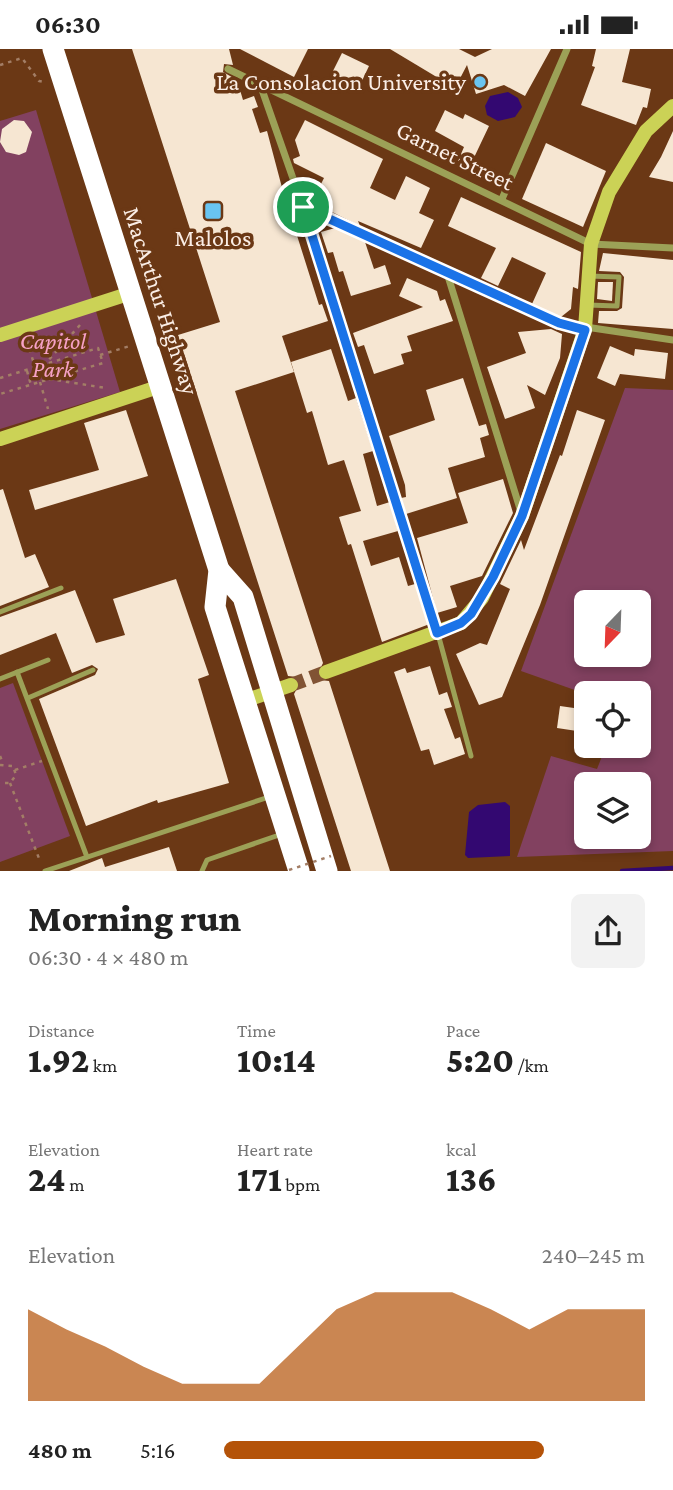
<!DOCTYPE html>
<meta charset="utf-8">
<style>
:root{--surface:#fff;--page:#f2f2f2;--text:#222;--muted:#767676;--accent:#b45309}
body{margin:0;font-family:"Crimson Pro",serif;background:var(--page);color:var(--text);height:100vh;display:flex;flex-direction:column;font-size:26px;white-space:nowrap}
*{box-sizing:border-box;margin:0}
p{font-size:23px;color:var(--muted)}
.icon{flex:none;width:38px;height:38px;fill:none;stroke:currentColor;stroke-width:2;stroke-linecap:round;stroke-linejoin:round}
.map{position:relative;height:822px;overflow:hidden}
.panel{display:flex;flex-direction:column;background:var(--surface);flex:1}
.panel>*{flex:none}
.needle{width:46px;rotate:203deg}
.tools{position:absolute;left:574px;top:541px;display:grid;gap:14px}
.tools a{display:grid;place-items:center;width:77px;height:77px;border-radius:10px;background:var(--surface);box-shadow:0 4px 10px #0003;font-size:35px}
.pin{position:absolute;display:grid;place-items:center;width:60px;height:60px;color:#fff;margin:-30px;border:4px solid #fff;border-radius:50%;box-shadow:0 2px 7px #0007}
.round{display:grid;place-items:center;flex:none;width:74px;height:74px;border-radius:10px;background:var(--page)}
.head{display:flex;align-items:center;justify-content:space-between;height:119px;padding:0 28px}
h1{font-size:38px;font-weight:800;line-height:52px}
.figures{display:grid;grid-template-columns:repeat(3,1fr);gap:10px;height:119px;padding:7px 28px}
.figures div{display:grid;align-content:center}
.figures b{font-size:35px;font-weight:800}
.figures small{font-size:19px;font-weight:400}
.figures p{font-size:19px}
.chart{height:196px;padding:14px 28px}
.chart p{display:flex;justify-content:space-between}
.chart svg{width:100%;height:126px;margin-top:7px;fill:var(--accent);opacity:.7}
ul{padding:0 28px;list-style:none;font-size:23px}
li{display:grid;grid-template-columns:112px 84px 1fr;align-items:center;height:52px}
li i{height:18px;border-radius:9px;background:var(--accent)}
.status{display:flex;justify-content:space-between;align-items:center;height:49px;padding:0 35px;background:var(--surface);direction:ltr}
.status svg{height:19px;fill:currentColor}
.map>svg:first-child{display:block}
.green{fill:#824160;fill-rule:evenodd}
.water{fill:#330871}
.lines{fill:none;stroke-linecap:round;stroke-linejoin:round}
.stream{stroke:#330871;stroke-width:4.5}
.building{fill:#f6e6d2}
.secondary-tunnel{stroke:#815334;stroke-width:14;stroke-dasharray:14 7;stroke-linecap:butt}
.path{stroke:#a37e66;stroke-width:2.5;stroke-dasharray:3.5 5;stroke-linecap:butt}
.lane{stroke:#9ca157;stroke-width:5}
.street{stroke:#9ca157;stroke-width:7}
.secondary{stroke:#cbd256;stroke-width:14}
.highway{stroke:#fff;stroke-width:21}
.path-bridge{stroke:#a37e66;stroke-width:2.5;stroke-dasharray:3.5 5;stroke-linecap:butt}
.route-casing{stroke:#fff;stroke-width:14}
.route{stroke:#1a73e8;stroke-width:9}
.poi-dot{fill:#69c4f1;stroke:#6b3815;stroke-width:2.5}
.labels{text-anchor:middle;stroke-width:7;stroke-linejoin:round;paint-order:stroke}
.poi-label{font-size:24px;fill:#fbeee6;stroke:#6b3815;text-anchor:end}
.street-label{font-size:24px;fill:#fbeee6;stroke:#6b3815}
.park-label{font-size:24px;font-style:italic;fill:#f6a1c6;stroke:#6b3815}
</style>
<div class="status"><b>06:30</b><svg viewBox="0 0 49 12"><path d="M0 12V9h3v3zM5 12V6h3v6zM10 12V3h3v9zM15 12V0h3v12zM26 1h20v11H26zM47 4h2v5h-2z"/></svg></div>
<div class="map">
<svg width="673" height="822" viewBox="0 0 673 822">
<rect width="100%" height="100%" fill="#6b3815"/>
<!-- green -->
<g class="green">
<polygon points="36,61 120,343 0,380 0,72"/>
<path d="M625,339L673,341V802L517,808L551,707L597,720L606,697L639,696V644L586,645L521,622ZM639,553V606H586V553ZM639,735V788H586V735Z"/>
<polygon points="13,634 70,787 0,813 0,639"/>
</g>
<!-- water -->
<g class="water">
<polygon points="508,43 518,49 522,58 515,68 498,72 487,66 485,57 490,47"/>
<polygon points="505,753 510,757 510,807 468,809 465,806 469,763 478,756"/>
</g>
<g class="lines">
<!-- stream -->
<polyline class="stream" points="622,822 673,819"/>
</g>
<!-- building -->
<g class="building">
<polygon points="132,0 229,0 233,16 224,15 223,23 237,31 243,51 254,47 258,58 252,60 260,84 267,82 289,165 296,162 301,175 294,177 319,256 322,255 328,272 282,287 294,323 235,342 323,614 317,626 320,631 329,632 390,822 351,822 294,645 300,634 297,628 288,627 178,286 220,273"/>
<polygon points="240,0 308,0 294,28"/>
<polygon points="390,0 459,0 475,8 492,0 551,0 525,47 504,36 476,45 467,16 455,39"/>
<polygon points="596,0 630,0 622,33 651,40 647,59 643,58 636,76 581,56 595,18 592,17"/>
<polygon points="342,4 369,17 359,38 332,24"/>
<polygon points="445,61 463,70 465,65 489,77 470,117 458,112 464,98 435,82"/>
<polygon points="14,71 24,72 32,83 26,103 19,106 6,103 0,93 2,80"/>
<polygon points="305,71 383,110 370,139 395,151 406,127 430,139 419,164 434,171 421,199 358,172 360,177 312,153 324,129 294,114 293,110 300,107 295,91"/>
<polygon points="673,82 673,133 649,128 661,108"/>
<polygon points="546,94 606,122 583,178 522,150"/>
<polygon points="461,148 581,203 578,240 573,238 571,260 561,268 532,255 546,224 512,208 498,237 481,229 496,199 448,177"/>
<polygon points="335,179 365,193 374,220 385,216 391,235 351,247 343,222 339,223 333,203 328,204 321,183"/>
<polygon points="603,204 673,211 673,280 598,274 599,262 617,262 622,259 624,228 620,223 599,222"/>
<polygon points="407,229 437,242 440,252 445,250 453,272 407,287 412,302 401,305 404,315 374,325 364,296 358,298 353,284 423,258 399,247"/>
<polygon points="598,233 613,233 612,252 597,250"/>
<polygon points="551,280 562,285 560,309 545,346 527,336 535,359 505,370 487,318 526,304 518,283"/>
<polygon points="610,297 634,307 635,300 668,304 665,330 620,325 615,337 597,329"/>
<polygon points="331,300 348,352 356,349 373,402 363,405 377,457 390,453 398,482 363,492 371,517 399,508 408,537 415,535 427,573 427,576 382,593 351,495 348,496 339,468 361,462 344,411 328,416 312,362 307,364 291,313"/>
<polygon points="463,329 479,377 486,375 489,386 480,389 485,408 448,419 457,449 406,465 401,449 406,448 405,436 389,387 435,371 426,341"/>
<polygon points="126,361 148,427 35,461 29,441 99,421 84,374"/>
<polygon points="577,361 605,371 540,556 502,648 479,656 456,605 480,594 487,596 510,540 500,535 521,491 524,501 560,406 562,407"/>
<polygon points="503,430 513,464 482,527 450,537 457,558 437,564 417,489 468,474 458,444"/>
<polygon points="3,440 25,509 35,505 49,538 0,557 0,441"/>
<polygon points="176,530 209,626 198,630 229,734 158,754 157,751 86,777 39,650 95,626 98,620 92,616 72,624 56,584 0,606 0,568 75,541 96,594 125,586 113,550"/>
<polygon points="430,617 439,646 447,643 452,658 444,660 455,690 460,688 465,705 434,716 429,700 421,702 394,623 405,619 407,624"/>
<polygon points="560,657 581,660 577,682 557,679"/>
<polygon points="169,798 177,822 69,822 102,809 105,818"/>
</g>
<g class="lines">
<!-- secondary-tunnel -->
<polyline class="secondary-tunnel" points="291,636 326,623"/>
<!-- path -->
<g class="path">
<polyline points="0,16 22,9 39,32 44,33"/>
<polyline points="80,276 45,315 49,330 106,339"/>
<polyline points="27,292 35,318"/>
<polyline points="100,306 130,297"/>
<polyline points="27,322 31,336"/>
<polyline points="0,329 98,299 103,314 0,345"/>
<polyline points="40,333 48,360"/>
<polyline points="0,707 3,714"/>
<polyline points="0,716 13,717 16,726 10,734 0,734"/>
<polyline points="15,721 42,712"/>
<polyline points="10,734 40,812"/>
</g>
<!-- lane -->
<g class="lane">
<polyline points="588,256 617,257 619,228 589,227"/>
<polyline points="0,563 61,539"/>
<polyline points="438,585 471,707"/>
<polyline points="17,623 87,808"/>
<polyline points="0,630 48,611"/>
<polyline points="28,649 93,621"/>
<polyline points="45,822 272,747"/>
<polyline points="202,822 207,811 282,785"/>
</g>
<!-- street -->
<g class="street">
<polyline points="228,20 591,195 673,199"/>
<polyline points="260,35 303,158 437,583"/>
<polyline points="502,150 567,0"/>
<polyline points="303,158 559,274 673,291"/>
<polyline points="447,224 521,463"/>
</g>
<!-- secondary -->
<g class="secondary">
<polyline points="0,286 131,244"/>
<polyline points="0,390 161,337"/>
<polyline points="326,623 461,574 482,549 522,467 585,280 591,195 609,143 646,82 673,57"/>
<polyline points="244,652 291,636"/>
</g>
<!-- highway -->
<g class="highway">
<polyline points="53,0 219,521 215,558 299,822"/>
<polyline points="219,521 243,548 327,822"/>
</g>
<!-- path-bridge -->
<polyline class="path-bridge" points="289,821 331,807"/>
</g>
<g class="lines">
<defs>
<polygon id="route" points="303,158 559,274 585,281 522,467 493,528 471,565 461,574 437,584"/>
</defs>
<!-- route casing -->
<use href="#route" class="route-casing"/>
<!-- route -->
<use href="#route" class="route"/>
</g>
<!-- markers -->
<g class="poi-dot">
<circle cx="480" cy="33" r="7"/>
<rect x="204" y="153" width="18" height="18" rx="3.5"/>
</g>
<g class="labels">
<!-- poi labels -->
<g class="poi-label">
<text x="466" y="41">La Consolacion University</text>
<text x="213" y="197" text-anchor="middle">Malolos</text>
</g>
<!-- street labels -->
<g class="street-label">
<text transform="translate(455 107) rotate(26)" y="8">Garnet Street</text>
<text transform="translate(161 252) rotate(72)" y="8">MacArthur Highway</text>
</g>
<!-- park labels -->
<g class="park-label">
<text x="53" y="300">Capitol<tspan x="53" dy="28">Park</tspan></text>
</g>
</g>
</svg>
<div class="tools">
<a><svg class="needle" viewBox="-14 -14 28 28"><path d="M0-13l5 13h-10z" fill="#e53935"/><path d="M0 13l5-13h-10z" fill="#767676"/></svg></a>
<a><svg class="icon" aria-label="locate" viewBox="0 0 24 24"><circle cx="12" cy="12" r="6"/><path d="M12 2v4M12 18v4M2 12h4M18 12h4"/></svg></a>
<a><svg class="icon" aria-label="layers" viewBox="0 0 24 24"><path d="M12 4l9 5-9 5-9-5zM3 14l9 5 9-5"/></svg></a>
</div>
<div class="pin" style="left:303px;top:158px;background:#1e9e55"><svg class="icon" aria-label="arrive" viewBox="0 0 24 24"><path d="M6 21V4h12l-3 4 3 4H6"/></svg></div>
</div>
<section class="panel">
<div class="head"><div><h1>Morning run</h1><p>06:30 · 4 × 480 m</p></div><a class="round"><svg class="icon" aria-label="share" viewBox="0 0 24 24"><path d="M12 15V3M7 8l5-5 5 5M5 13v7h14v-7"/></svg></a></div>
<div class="figures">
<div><p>Distance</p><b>1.92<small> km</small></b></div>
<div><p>Time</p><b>10:14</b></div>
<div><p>Pace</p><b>5:20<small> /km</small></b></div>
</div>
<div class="figures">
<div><p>Elevation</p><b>24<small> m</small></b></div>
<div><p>Heart rate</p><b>171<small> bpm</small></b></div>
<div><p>kcal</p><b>136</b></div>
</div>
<div class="chart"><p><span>Elevation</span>240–245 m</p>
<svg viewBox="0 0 160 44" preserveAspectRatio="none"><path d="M0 44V12L10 19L20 25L30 32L40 38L50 38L60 38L70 25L80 12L90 6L100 6L110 6L120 12L130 19L140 12L150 12L160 12V44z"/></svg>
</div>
<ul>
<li><b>480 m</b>5:16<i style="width:76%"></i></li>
</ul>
</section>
